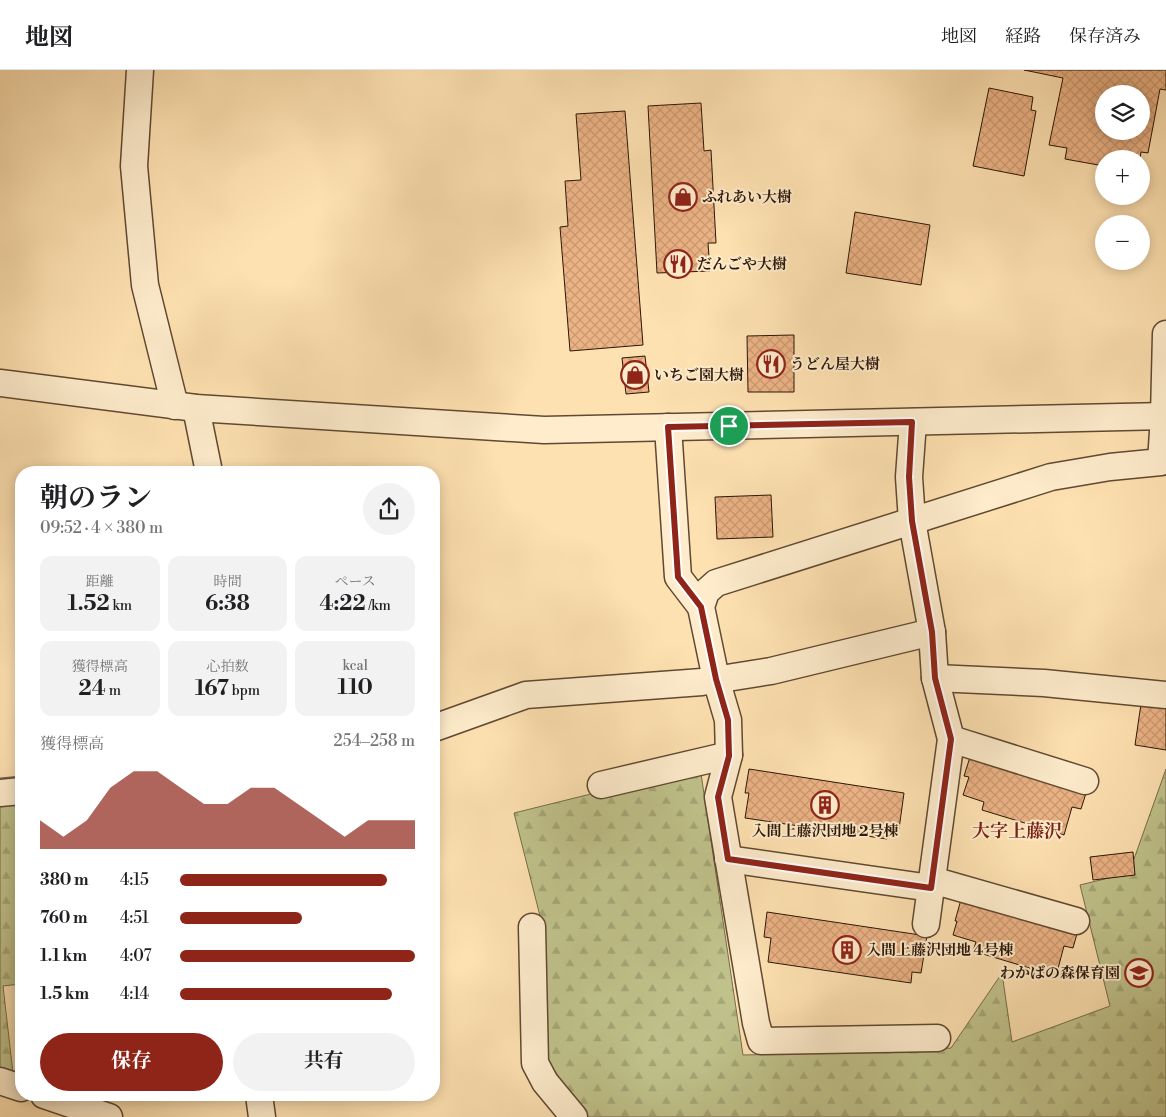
<!DOCTYPE html>
<html lang="ja">
<meta charset="utf-8">
<style>
:root{--surface:#fff;--page:#f2f2f2;--text:#202124;--muted:#757577;--line:#e0e0e0;--accent:#8f2418}
body{margin:0;font-family:"Libre Bodoni","Noto Serif JP",serif;background:var(--page);color:var(--text);height:100vh;display:flex;flex-direction:column;font-size:19px;white-space:nowrap}
*{box-sizing:border-box;margin:0}
p{font-size:16px;color:var(--muted)}
.icon{flex:none;width:28px;height:28px;fill:none;stroke:currentColor;stroke-width:2;stroke-linecap:round;stroke-linejoin:round}
.map{position:relative;flex:1;overflow:hidden}
.panel{position:absolute;left:15px;top:396px;width:425px;height:635px;display:flex;flex-direction:column;background:var(--surface);border-radius:20px;box-shadow:0 2px 12px #0003}
.panel>*{flex:none}
.tools{position:absolute;left:1095px;top:15px;display:grid;gap:10px}
.tools a{display:grid;place-items:center;width:55px;height:55px;border-radius:50%;background:var(--surface);box-shadow:0 2px 12px #0003;font-size:25px}
.pin{position:absolute;display:grid;place-items:center;width:42px;height:42px;color:#fff;margin:-21px;border:2px solid #fff;border-radius:50%;box-shadow:0 1px 5px #0007}
.round{display:grid;place-items:center;flex:none;width:52px;height:52px;border-radius:26px;background:var(--page)}
.overview{display:flex;align-items:center;justify-content:space-between;height:85px;padding:0 25px}
h1{font-size:28px;font-weight:700;line-height:38px}
.metrics{display:grid;grid-template-columns:repeat(3,1fr);gap:8px;height:85px;padding:5px 25px}
.metrics div{display:grid;align-content:center;border-radius:12px;background:var(--page);text-align:center}
.metrics b{font-size:21px;font-weight:700}
.metrics small{font-size:14px;font-weight:400}
.metrics p{font-size:14px}
.chart{height:140px;padding:10px 25px}
.chart p{display:flex;justify-content:space-between}
.chart svg{width:100%;height:90px;margin-top:5px;fill:var(--accent);opacity:.7}
.cta{display:flex;gap:10px;margin-top:auto;padding:10px 25px}
.cta a{flex:1;height:58px;border-radius:30px;background:var(--accent);color:#fff;font-size:20px;font-weight:700;line-height:58px;text-align:center}
.cta a+a{background:var(--page);color:var(--text)}
ul{padding:0 25px;list-style:none;font-size:16px}
li{display:grid;grid-template-columns:80px 60px 1fr;align-items:center;height:38px}
li i{height:12px;border-radius:6px;background:var(--accent)}
header{display:flex;align-items:center;gap:30px;box-sizing:border-box;height:70px;padding:0 25px;background:var(--surface);border-bottom:1px solid var(--line)}
header strong{font-size:24px}
nav{display:flex;gap:28px;margin-inline-start:auto;font-size:18px}
.map>svg:first-child{display:block}
.forest{fill:url(#forest-firs);stroke:#766c4a}
.building{fill:url(#building-cross-hatch);stroke:#2b1608;fill-rule:evenodd}
.lines{fill:none;stroke-linecap:round;stroke-linejoin:round}
.minor-casing{stroke:#604932;stroke-width:29}
.minor{stroke:#feeccc;stroke-width:26}
.route-casing{stroke:#fff;stroke-width:10}
.route{stroke:#8f2418;stroke-width:6}
.labels{text-anchor:middle;stroke-width:4;stroke-linejoin:round;paint-order:stroke}
.poi-label{font-size:15px;font-weight:bold;fill:#2b1608;stroke:#feeccc;text-anchor:start}
.quarter-label{font-size:18px;font-weight:bold;fill:#7a1f14;stroke:#feeccc}
</style>
<header>
<strong>地図</strong>
<nav><a>地図</a><a>経路</a><a>保存済み</a></nav>
</header>
<div class="map">
<svg width="1166" height="1047" viewBox="0 0 1166 1047">
<defs>
<pattern id="forest-firs" width="22" height="20" patternUnits="userSpaceOnUse" patternTransform="scale(1.25)"><rect width="22" height="20" fill="#c0c28b"/><path d="M5 1l3.5 6h-7zM16 11l3.5 6h-7z" fill="#a5a676"/></pattern>
<pattern id="building-cross-hatch" width="8" height="8" patternUnits="userSpaceOnUse" patternTransform="scale(1.25)"><rect width="8" height="8" fill="#ecb385"/><path d="M0 0l8 8M0 8l8-8" fill="none" stroke="#cb9971"/></pattern>
</defs>
<rect width="100%" height="100%" fill="#fee1b1"/>
<filter id="stains"><feTurbulence type="fractalNoise" baseFrequency=".004" numOctaves="4"/><feColorMatrix values="0 0 0 0 .2 0 0 0 0 .09 0 0 0 0 .02 0 0 0 .5 -.17"/></filter>
<radialGradient id="worn" r=".72"><stop offset=".6" stop-color="#630" stop-opacity="0"/><stop offset="1" stop-color="#630" stop-opacity=".3"/></radialGradient>
<!-- forest -->
<g class="forest">
<polygon points="700,697 743,985 914,981 951,978 1002,903 1012,972 1110,936 1080,815 1129,803 1166,699 1166,1047 585,1047 546,995 541,850 514,743"/>
<polygon points="21,706 21,914 3,916 13,1003 0,998 0,708"/>
</g>
<!-- building -->
<g class="building">
<path d="M1024,0H1166V20L1160,19L1148,83L1141,82L1140,89H1104V96L1065,89L1067,78L1049,75L1063,8ZM1104,24H1141V61H1104Z"/>
<polygon points="989,18 1033,27 1031,40 1036,41 1024,106 973,96"/>
<polygon points="701,33 704,81 711,80 716,173 708,173 710,201 657,203 648,36"/>
<polygon points="625,41 643,275 570,281 560,157 568,156 565,111 581,110 576,44"/>
<polygon points="855,142 930,155 921,215 846,203"/>
<polygon points="794,265 794,322 748,322 747,266"/>
<polygon points="645,286 649,322 626,324 622,288"/>
<polygon points="771,425 773,467 717,469 715,427"/>
<polygon points="1141,634 1166,638 1166,680 1135,675"/>
<polygon points="971,684 1087,720 1081,739 1072,737 1064,765 982,740 984,732 963,725 969,707 964,706"/>
<polygon points="749,699 904,723 899,759 889,758 887,769 745,748 749,723 745,723"/>
<polygon points="1133,782 1135,805 1093,810 1090,787"/>
<polygon points="962,826 1078,860 1073,878 1064,876 1056,906 973,881 976,872 953,865 957,851 955,851"/>
<polygon points="767,842 927,866 921,903 912,902 911,913 768,892 771,868 764,867"/>
</g>
<g class="lines">
<defs>
<g id="minor">
<polyline points="140,0 134,96 145,215 175,336"/>
<polyline points="0,313 196,338 544,360 1166,346"/>
<polyline points="196,338 209,402"/>
<polyline points="913,352 909,407 912,451 932,562 935,608 951,669 926,854"/>
<polyline points="668,357 678,507 701,537"/>
<polyline points="935,608 1044,613 1166,625"/>
<polyline points="434,658 526,625 702,612 771,601 932,562"/>
<polyline points="951,669 1085,711"/>
<polyline points="729,685 718,727 756,953 761,971 937,968"/>
<polyline points="601,715 729,685 728,650 716,609 701,537 706,522 716,513 1051,407 1110,397 1161,392 1164,346 1166,264"/>
<polyline points="0,723 21,721"/>
<polyline points="728,789 931,818"/>
<polyline points="932,810 1076,851"/>
<polyline points="532,857 535,993 545,1012 574,1047"/>
<polyline points="0,1011 21,1018"/>
<polyline points="44,1025 109,1047"/>
<polyline points="259,1025 262,1047"/>
</g>
</defs>
<!-- minor casing -->
<use href="#minor" class="minor-casing"/>
<!-- minor -->
<use href="#minor" class="minor"/>
</g>
<g class="lines">
<defs>
<polygon id="route" points="912,352 909,407 912,451 932,562 935,608 951,669 931,818 728,789 718,727 729,686 728,650 716,609 701,537 678,507 668,357"/>
</defs>
<!-- route casing -->
<use href="#route" class="route-casing"/>
<!-- route -->
<use href="#route" class="route"/>
</g>
<!-- icons -->
<defs>
<symbol id="shop-ring" viewBox="-11 -11 22 22"><circle r="9.5" fill="#feeccc" stroke="#8f2418" stroke-width="1.5"/><path d="M-5-2.5h2.3a2.7 3.5 0 0 1 5.4 0H5L5.5 6h-11ZM-1.5-2.5h3a1.5 2.3 0 0 0-3 0Z" fill="#8f2418"/></symbol>
<symbol id="restaurant-ring" viewBox="-11 -11 22 22"><circle r="9.5" fill="#feeccc" stroke="#8f2418" stroke-width="1.5"/><path d="M-5-6h1v4h1v-4h1v4h1v-4h1v5L-1.5 .5V6h-2V.5L-5-1ZM5-6V6H3V1.5H1.5Q1.5-4 5-6Z" fill="#8f2418"/></symbol>
<symbol id="building-ring" viewBox="-11 -11 22 22"><circle r="9.5" fill="#feeccc" stroke="#8f2418" stroke-width="1.5"/><path d="M-4-6H4V6H1V3H-1V6H-4ZM-2.5-4.3h1.7v1.8h-1.7ZM.8-4.3h1.7v1.8H.8ZM-2.5-1h1.7V.8h-1.7ZM.8-1h1.7V.8H.8Z" fill="#8f2418"/></symbol>
<symbol id="school-ring" viewBox="-11 -11 22 22"><circle r="9.5" fill="#feeccc" stroke="#8f2418" stroke-width="1.5"/><path d="M0-5L7-2L0 1L-7-2ZM-4 1L0 2.5L4 1V4Q0 6-4 4Z" fill="#8f2418"/></symbol>
</defs>
<g fill-rule="evenodd">
<use href="#shop-ring" x="667" y="111" width="32" height="32"/>
<use href="#restaurant-ring" x="662" y="178" width="32" height="32"/>
<use href="#restaurant-ring" x="755" y="278" width="32" height="32"/>
<use href="#shop-ring" x="619" y="289" width="32" height="32"/>
<use href="#building-ring" x="809" y="719" width="32" height="32"/>
<use href="#building-ring" x="831" y="864" width="32" height="32"/>
<use href="#school-ring" x="1123" y="887" width="32" height="32"/>
</g>
<g class="labels">
<!-- poi labels -->
<g class="poi-label">
<text x="702" y="132">ふれあい大樹</text>
<text x="697" y="199">だんごや大樹</text>
<text x="790" y="299">うどん屋大樹</text>
<text x="654" y="310">いちご園大樹</text>
<text x="825" y="766" text-anchor="middle">入間上藤沢団地 2号棟</text>
<text x="866" y="885">入間上藤沢団地 4号棟</text>
<text x="1120" y="908" text-anchor="end">わかばの森保育園</text>
</g>
<!-- quarter labels -->
<g class="quarter-label">
<text x="1017" y="767">大字上藤沢</text>
</g>
</g>
<rect width="100%" height="100%" filter="url(#stains)"/>
<rect width="100%" height="100%" fill="url(#worn)"/>
</svg>
<div class="tools">
<a><svg class="icon" aria-label="layers" viewBox="0 0 24 24"><path d="M12 4l9 5-9 5-9-5zM3 14l9 5 9-5"/></svg></a>
<a>+</a>
<a>−</a>
</div>
<div class="pin" style="left:729px;top:356px;background:#1e9e55"><svg class="icon" aria-label="arrive" viewBox="0 0 24 24"><path d="M6 21V4h12l-3 4 3 4H6"/></svg></div>
<section class="panel">
<div class="overview"><div><h1>朝のラン</h1><p>09:52 · 4 × 380 m</p></div><a class="round"><svg class="icon" aria-label="share" viewBox="0 0 24 24"><path d="M12 15V3M7 8l5-5 5 5M5 13v7h14v-7"/></svg></a></div>
<div class="metrics">
<div><p>距離</p><b>1.52<small> km</small></b></div>
<div><p>時間</p><b>6:38</b></div>
<div><p>ペース</p><b>4:22<small> /km</small></b></div>
</div>
<div class="metrics">
<div><p>獲得標高</p><b>24<small> m</small></b></div>
<div><p>心拍数</p><b>167<small> bpm</small></b></div>
<div><p>kcal</p><b>110</b></div>
</div>
<div class="chart"><p><span>獲得標高</span>254–258 m</p>
<svg viewBox="0 0 160 44" preserveAspectRatio="none"><path d="M0 44V30L10 38L20 30L30 14L40 6L50 6L60 14L70 22L80 22L90 14L100 14L110 22L120 30L130 38L140 30L150 30L160 30V44z"/></svg>
</div>
<ul>
<li><b>380 m</b>4:15<i style="width:88%"></i></li>
<li><b>760 m</b>4:51<i style="width:52%"></i></li>
<li><b>1.1 km</b>4:07<i style="width:100%"></i></li>
<li><b>1.5 km</b>4:14<i style="width:90%"></i></li>
</ul>
<div class="cta"><a>保存</a><a>共有</a></div>
</section>
</div>
